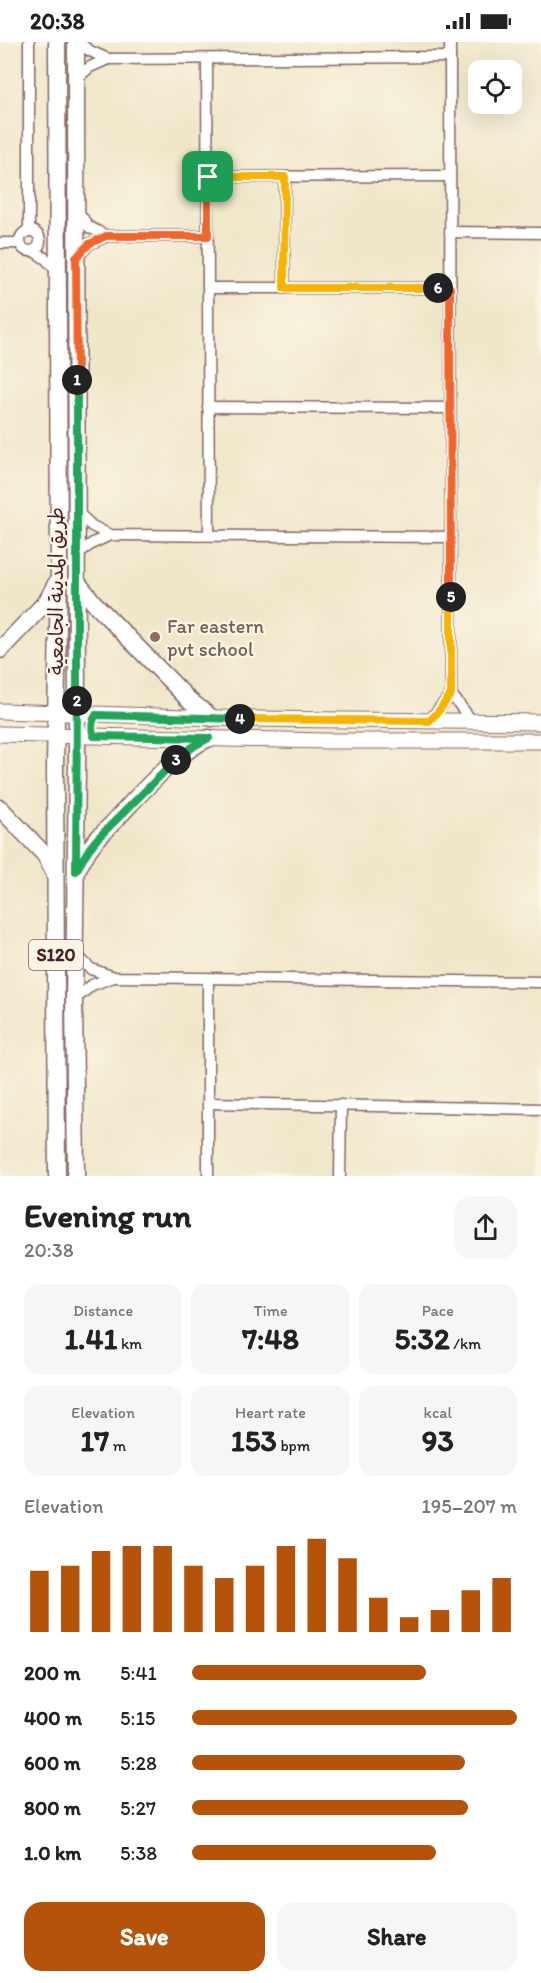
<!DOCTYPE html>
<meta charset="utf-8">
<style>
:root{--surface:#fff;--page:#f6f6f6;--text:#222;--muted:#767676;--accent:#b45309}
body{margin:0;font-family:Itim,"Playpen Sans Arabic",sans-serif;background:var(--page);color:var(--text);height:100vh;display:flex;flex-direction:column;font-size:22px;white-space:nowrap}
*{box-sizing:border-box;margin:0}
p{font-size:20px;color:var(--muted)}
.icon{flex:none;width:33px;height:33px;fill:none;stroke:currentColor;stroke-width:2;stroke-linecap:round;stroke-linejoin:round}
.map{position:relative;height:1134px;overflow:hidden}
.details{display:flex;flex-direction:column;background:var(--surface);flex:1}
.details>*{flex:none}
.tools{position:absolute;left:468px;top:18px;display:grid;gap:12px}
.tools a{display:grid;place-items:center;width:54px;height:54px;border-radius:12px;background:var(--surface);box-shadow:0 6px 24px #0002;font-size:30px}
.pin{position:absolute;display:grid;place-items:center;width:51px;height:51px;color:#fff;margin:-26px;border-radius:12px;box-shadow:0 3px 9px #0006}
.km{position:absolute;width:30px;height:30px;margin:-15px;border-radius:50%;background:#222;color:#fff;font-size:16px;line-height:30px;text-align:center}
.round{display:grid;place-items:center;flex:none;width:63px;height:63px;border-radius:18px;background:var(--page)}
.head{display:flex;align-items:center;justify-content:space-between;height:102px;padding:0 24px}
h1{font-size:33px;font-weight:700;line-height:45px}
.figures{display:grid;grid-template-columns:repeat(3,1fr);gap:9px;height:102px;padding:6px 24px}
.figures div{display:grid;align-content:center;border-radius:15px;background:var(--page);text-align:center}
.figures b{font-size:30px;font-weight:700}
.figures small{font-size:16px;font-weight:400}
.figures p{font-size:16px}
.chart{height:168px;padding:12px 24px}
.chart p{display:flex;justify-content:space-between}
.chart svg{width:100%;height:108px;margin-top:6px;stroke:var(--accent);stroke-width:6}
.button{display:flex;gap:12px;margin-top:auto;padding:12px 24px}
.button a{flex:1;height:69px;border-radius:18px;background:var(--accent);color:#fff;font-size:24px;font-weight:700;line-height:69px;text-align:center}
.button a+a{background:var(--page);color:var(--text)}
ul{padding:0 24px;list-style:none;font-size:20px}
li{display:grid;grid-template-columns:96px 72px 1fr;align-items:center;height:45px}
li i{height:15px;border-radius:8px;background:var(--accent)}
.status{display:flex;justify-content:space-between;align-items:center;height:42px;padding:0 30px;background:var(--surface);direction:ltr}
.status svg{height:16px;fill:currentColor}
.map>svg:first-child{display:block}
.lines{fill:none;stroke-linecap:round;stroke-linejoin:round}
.minor-casing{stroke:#846563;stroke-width:13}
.secondary-casing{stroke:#846563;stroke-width:17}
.primary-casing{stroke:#846563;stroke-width:19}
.minor{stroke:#fff;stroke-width:10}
.secondary{stroke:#fff;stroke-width:15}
.primary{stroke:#fff;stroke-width:16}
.split-1-casing{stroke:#fff;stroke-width:12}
.split-2-casing{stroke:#fff;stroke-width:12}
.split-3-casing{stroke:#fff;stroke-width:12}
.split-4-casing{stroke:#fff;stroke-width:12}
.split-5-casing{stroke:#fff;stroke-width:12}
.split-6-casing{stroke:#fff;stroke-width:12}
.split-7-casing{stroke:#fff;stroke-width:12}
.split-1{stroke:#f0652b;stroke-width:8}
.split-2{stroke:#22a559;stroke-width:8}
.split-3{stroke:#22a559;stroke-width:8}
.split-4{stroke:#22a559;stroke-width:8}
.split-5{stroke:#f5b400;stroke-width:8}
.split-6{stroke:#f0652b;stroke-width:8}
.split-7{stroke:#f5b400;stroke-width:8}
.education-dot{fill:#8d6e63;stroke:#fcf5e5;stroke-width:2}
.labels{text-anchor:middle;stroke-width:4.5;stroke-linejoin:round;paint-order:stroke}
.shield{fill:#fcf5e5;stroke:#7f5f63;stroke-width:1.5}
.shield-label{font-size:18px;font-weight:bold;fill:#4a1f2b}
.street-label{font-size:20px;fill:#4a1f2b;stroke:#fcf5e5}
.education-label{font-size:20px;fill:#785e54;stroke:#fcf5e5;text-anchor:start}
</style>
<div class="status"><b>20:38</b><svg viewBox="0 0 49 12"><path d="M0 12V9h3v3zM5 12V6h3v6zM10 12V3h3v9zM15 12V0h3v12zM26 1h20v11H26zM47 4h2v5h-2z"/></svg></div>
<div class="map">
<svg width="541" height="1134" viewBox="0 0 541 1134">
<rect width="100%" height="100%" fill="#fcf5e5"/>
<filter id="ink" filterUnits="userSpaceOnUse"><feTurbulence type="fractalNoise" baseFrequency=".0167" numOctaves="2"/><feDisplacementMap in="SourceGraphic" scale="12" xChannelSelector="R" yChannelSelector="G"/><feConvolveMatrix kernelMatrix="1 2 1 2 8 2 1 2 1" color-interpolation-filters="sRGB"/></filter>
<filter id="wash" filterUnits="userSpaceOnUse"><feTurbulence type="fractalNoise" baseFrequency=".008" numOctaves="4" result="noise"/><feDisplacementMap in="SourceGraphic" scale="24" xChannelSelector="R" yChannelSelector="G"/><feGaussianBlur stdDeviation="1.35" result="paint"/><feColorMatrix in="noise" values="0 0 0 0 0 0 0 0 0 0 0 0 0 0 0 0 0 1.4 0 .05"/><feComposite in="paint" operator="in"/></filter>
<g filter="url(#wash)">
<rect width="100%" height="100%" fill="#f0e7ca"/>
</g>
<g filter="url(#ink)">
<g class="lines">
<defs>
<g id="minor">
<polyline points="29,0 29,188"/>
<polyline points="78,0 90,9 108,17"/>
<polyline points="207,17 209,493"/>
<polyline points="76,37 90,25 108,17 450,15"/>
<polyline points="208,135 450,134"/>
<polyline points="78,170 89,185 107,194"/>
<circle cx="30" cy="199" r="10"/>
<polyline points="450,190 541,191"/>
<polyline points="0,201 20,201"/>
<polyline points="34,209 46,217 57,229"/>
<polyline points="77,216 89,202 107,194 208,194"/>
<polyline points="209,246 450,246"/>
<polyline points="284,246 285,135"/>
<polyline points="208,365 450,366"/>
<polyline points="77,470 92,484 110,493 451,495"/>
<polyline points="77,512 93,501 110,493"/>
<polyline points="451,652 472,679"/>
<polyline points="429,679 451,652 450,0"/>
<polyline points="75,912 91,927 114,935 541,940"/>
<polyline points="74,958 92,943 114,935"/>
<polyline points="208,1061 541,1067"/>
<polyline points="208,1134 208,937"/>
<polyline points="340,1134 341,1063"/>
</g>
<g id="secondary">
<polyline points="0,669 251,677 541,680"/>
<polyline points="0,692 326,699 541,699"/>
</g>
<g id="primary">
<polyline points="57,0 59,537 55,723 57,1134"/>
<polyline points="76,0 77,723 74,958 76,1134"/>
<polyline points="77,540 94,561 189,658 212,676"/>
<polyline points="0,608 47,559 57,540"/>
<polyline points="0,766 45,813 55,831"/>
<path d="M78,826L89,807L97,797C129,766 169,714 209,696"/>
</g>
</defs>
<!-- minor casing -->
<use href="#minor" class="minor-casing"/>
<!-- secondary casing -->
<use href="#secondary" class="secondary-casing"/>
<!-- primary casing -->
<use href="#primary" class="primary-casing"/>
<!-- minor -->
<use href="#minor" class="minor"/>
<!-- secondary -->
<use href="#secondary" class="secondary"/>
<!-- primary -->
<use href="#primary" class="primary"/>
</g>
</g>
<g class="lines" filter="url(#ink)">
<defs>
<polyline id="split-1" points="77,338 76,216 89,202 106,194 208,194 208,135"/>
<polyline id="split-2" points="77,338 77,659"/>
<polyline id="split-3" points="77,659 76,829 89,807 97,797 176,718"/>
<path id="split-4" d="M176,718L194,704L209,696L94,694C91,686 91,680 96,673L240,677"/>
<polyline id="split-5" points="240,677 429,679 437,671 451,652 451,555"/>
<polyline id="split-6" points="438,246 450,246 451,555"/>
<polyline id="split-7" points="208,135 285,135 284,246 438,246"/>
</defs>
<!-- split-1 casing -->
<use href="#split-1" class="split-1-casing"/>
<!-- split-2 casing -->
<use href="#split-2" class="split-2-casing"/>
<!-- split-3 casing -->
<use href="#split-3" class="split-3-casing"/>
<!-- split-4 casing -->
<use href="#split-4" class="split-4-casing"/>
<!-- split-5 casing -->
<use href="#split-5" class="split-5-casing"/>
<!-- split-6 casing -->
<use href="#split-6" class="split-6-casing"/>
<!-- split-7 casing -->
<use href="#split-7" class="split-7-casing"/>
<!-- split-1 -->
<use href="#split-1" class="split-1"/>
<!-- split-2 -->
<use href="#split-2" class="split-2"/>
<!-- split-3 -->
<use href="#split-3" class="split-3"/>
<!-- split-4 -->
<use href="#split-4" class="split-4"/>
<!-- split-5 -->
<use href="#split-5" class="split-5"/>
<!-- split-6 -->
<use href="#split-6" class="split-6"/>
<!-- split-7 -->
<use href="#split-7" class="split-7"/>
</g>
<!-- markers -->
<circle class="education-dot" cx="155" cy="595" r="6"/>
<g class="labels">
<!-- shield labels -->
<rect class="shield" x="29" y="898" width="54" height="30" rx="4.5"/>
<g class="shield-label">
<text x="56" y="919">S120</text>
</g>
<!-- street labels -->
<g class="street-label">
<text transform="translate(56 549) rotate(-90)" y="7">طريق المدينة الجامعية</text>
</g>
<!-- education labels -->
<g class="education-label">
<text x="167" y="591">Far eastern<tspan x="167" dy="23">pvt school</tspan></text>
</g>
</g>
</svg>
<div class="tools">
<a><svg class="icon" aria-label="locate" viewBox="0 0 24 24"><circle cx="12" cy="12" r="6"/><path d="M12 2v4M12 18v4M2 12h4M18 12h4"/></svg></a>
</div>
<div class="pin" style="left:208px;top:135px;background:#1e9e55"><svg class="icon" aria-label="arrive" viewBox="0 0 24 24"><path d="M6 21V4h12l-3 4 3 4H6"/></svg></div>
<b class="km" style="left:77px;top:338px">1</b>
<b class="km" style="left:77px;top:659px">2</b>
<b class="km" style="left:176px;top:718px">3</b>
<b class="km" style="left:240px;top:677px">4</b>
<b class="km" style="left:451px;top:555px">5</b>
<b class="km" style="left:438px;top:246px">6</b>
</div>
<section class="details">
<div class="head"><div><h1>Evening run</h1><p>20:38</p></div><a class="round"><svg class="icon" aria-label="share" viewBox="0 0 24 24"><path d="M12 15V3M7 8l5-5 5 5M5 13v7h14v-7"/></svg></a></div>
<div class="figures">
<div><p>Distance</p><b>1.41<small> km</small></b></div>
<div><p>Time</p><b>7:48</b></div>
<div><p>Pace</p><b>5:32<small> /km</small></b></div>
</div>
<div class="figures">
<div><p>Elevation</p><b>17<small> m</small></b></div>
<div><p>Heart rate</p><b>153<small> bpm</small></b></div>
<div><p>kcal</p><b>93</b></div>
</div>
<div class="chart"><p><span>Elevation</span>195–207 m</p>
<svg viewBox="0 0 160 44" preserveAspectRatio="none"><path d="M5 44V19M15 44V17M25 44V11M35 44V9M45 44V9M55 44V17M65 44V22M75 44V17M85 44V9M95 44V6M105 44V14M115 44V30M125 44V38M135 44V35M145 44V27M155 44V22"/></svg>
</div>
<ul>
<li><b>200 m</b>5:41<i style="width:72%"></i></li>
<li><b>400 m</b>5:15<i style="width:100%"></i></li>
<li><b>600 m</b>5:28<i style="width:84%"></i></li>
<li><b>800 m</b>5:27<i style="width:85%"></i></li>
<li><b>1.0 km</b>5:38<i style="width:75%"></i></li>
</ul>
<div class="button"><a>Save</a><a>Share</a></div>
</section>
